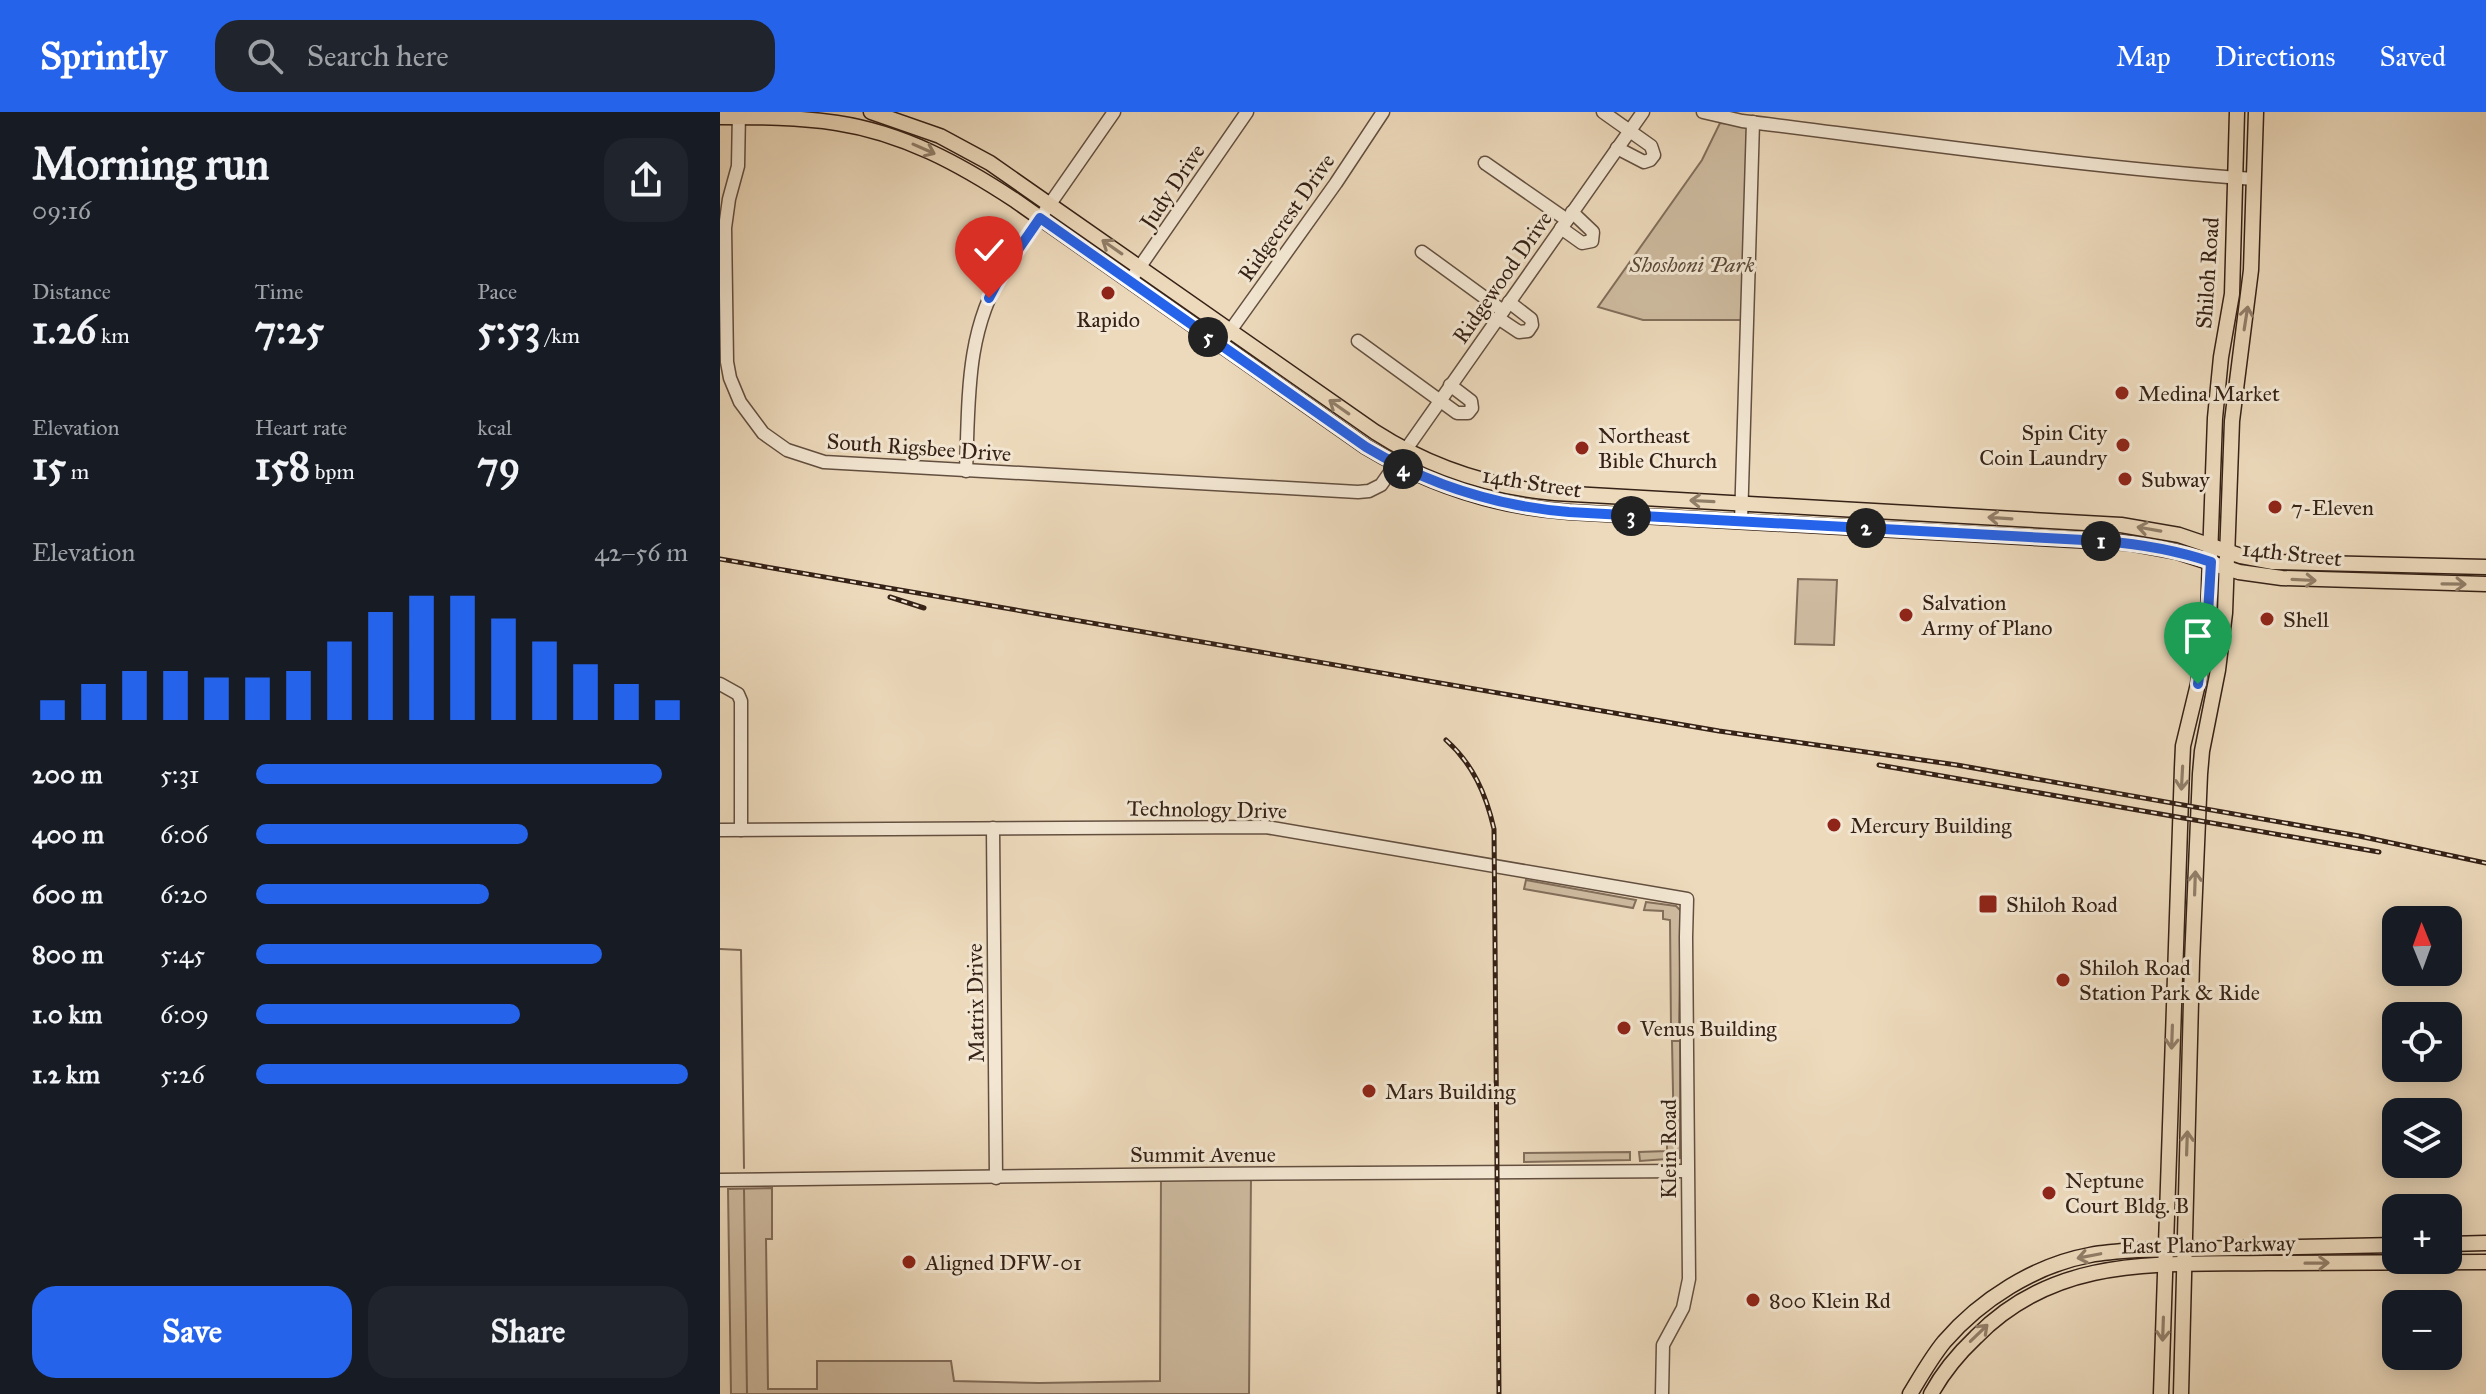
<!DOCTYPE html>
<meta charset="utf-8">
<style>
:root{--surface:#171b24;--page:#20242c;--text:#f1f3f6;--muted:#9ea1a6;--accent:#2563eb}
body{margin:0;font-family:"IM FELL Great Primer",serif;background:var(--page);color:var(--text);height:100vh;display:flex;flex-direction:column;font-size:30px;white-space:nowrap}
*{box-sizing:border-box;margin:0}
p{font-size:26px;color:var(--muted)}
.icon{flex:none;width:44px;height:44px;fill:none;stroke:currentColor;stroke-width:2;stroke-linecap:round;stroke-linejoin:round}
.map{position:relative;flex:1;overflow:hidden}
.side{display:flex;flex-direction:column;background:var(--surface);width:720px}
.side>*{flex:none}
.needle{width:52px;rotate:359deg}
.tools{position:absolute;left:1662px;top:794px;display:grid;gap:16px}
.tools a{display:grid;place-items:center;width:80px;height:80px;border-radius:16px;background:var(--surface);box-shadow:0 4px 20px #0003;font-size:40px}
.pin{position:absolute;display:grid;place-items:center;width:68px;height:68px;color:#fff;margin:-82px -34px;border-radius:50% 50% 50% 0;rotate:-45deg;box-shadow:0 0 8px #0007}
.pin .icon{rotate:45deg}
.km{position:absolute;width:40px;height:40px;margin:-20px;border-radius:50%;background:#222;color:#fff;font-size:22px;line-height:40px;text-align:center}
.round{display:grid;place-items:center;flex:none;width:84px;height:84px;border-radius:24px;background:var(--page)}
.overview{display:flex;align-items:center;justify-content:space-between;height:136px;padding:0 32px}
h1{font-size:44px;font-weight:700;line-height:60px}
.metrics{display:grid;grid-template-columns:repeat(3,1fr);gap:12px;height:136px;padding:8px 32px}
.metrics div{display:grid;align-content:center}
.metrics b{font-size:40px;font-weight:700}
.metrics small{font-size:22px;font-weight:400}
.metrics p{font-size:22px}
.chart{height:224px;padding:16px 32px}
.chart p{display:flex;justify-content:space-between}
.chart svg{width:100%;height:144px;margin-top:8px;stroke:var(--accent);stroke-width:6}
.primary-button{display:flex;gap:16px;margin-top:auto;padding:16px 32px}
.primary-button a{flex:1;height:92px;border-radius:24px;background:var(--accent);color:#fff;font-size:32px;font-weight:700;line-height:92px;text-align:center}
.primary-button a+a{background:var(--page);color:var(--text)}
ul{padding:0 32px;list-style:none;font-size:26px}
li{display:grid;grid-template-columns:128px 96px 1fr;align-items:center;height:60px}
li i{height:20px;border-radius:10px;background:var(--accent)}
header{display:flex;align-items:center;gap:48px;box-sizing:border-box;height:112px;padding:0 40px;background:var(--accent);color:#fff}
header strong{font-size:38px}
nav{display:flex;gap:44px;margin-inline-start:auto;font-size:28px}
.search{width:560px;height:72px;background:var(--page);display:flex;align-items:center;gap:20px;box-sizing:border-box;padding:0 28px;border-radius:24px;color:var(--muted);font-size:30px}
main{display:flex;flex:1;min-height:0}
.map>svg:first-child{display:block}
.green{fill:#cebba0;stroke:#826e5b;stroke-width:2}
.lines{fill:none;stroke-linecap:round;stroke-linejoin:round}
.stream{stroke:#7e6a58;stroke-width:2}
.minor-casing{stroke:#634f40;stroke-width:15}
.major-casing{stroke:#352116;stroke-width:17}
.minor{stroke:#f3e7d3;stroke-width:12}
.major{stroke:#eddabc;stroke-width:14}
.rail-casing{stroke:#352116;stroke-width:5}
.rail{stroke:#f3e7d3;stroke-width:2;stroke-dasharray:6;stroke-linecap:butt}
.oneway{stroke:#917e69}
.route-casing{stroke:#fff;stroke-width:16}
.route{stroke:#2563eb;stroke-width:10}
.poi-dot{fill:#8f2418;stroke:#f3e7d3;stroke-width:3}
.labels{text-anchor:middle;stroke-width:6;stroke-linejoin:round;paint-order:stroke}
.street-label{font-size:22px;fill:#352116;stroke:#f3e7d3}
.park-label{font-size:22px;font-style:italic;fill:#5b4838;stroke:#f3e7d3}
.poi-label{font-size:22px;fill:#352116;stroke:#f3e7d3;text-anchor:start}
</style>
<header>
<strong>Sprintly</strong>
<div class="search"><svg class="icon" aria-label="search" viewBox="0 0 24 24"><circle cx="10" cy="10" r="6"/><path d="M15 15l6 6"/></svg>Search here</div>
<nav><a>Map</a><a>Directions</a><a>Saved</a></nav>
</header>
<main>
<section class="side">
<div class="overview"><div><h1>Morning run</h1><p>09:16</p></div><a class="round"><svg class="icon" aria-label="share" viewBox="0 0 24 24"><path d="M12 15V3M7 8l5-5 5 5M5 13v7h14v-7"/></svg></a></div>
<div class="metrics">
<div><p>Distance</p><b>1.26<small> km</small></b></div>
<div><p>Time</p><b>7:25</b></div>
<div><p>Pace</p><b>5:53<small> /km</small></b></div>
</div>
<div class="metrics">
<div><p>Elevation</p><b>15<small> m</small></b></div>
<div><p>Heart rate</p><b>158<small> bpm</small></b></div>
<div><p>kcal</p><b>79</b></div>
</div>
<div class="chart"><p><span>Elevation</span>42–56 m</p>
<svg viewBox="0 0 160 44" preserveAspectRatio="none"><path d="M5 44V38M15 44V33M25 44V29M35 44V29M45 44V31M55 44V31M65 44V29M75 44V20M85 44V11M95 44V6M105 44V6M115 44V13M125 44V20M135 44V27M145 44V33M155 44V38"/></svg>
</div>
<ul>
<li><b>200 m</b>5:31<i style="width:94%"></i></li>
<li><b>400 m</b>6:06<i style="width:63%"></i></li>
<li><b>600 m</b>6:20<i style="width:54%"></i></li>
<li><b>800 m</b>5:45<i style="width:80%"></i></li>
<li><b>1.0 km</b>6:09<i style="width:61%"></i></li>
<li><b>1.2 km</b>5:26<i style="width:100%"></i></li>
</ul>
<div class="primary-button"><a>Save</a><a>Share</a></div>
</section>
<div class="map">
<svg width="1766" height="1282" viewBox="0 0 1766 1282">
<rect width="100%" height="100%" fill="#eddabc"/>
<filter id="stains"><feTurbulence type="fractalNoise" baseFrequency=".0025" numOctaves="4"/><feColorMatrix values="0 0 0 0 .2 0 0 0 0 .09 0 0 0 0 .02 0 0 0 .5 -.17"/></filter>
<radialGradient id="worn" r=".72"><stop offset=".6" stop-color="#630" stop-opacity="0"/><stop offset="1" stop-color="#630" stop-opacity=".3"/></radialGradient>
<!-- green -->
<g class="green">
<polygon points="1000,11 1025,13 1029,20 1022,208 923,208 878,195 982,48"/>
<polygon points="1078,467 1117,468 1114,533 1075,532"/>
<polygon points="806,768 916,788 913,796 804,777"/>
<polygon points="926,790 956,794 961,799 959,916 951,916 950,808 943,807 943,799 924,798"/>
<polygon points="952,929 960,929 960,1046 920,1049 919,1040 947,1039 947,1031 954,1031"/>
<polygon points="910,1040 910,1048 804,1050 804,1041"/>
<polygon points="441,1065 531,1065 529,1282 11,1282 8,1077 52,1076 52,1127 46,1127 48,1277 97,1277 97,1249 231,1249 234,1269 319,1271 440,1269"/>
</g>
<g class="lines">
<!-- stream -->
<g class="stream">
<polyline points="0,837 21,838 24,1056"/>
<polyline points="24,1077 27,1282"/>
</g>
<defs>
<g id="minor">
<polyline points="19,0 18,54 9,87 5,116 7,250 10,266 20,290 43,321 67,338 104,350 638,380 649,379 661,373 923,0"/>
<polyline points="883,0 931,34 934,43 930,48 924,50 897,36"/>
<path d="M983,0L1022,9C1192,30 1362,55 1534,67"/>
<polyline points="765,51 847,108"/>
<polyline points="841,116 862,131 872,129 873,120 852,100"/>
<polyline points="702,140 783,199"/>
<polyline points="410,169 527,0"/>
<polyline points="778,206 799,220 808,219 812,213 811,207 789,190"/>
<polyline points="638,229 737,301 748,301 752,296 751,289 730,273"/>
<polyline points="500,233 616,71 663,0"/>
<path d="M246,359C249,288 245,220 284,158L394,0"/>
<polyline points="1021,410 1033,10"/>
<polyline points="0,572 18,582 21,589 21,718"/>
<polyline points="273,716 276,1066"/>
<polyline points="0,718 546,715 967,787 966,825 969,1167 963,1196 943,1233 942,1282"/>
<polyline points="0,1068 484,1062 967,1059"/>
</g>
<g id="major">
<path d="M151,0L220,24L270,51L655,320C711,356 769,375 835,381L1401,413L1459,423L1521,444L1553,450L1766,455"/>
<path d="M0,5C39,5 78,5 117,11C183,21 240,52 296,89L646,335C709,373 775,395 849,400L1408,431L1457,440L1519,460L1562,466L1766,472"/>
<polyline points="1728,1132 1766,1131"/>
<path d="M1190,1282C1201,1264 1211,1246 1224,1230C1260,1188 1315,1153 1370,1143C1386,1140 1403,1139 1419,1138L1676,1133"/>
<path d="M1211,1282C1223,1260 1238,1242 1256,1225C1337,1142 1440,1153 1547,1151C1620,1151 1693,1150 1766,1150"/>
<polyline points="1441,1282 1462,656 1463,634 1478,572 1488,502 1495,306 1501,245 1512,182 1517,0"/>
<polyline points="1461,1282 1472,850 1480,662 1482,639 1498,558 1505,501 1512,309 1531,158 1536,0"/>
</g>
</defs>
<!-- minor casing -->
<use href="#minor" class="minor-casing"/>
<!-- major casing -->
<use href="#major" class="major-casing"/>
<!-- minor -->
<use href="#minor" class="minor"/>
<!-- major -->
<use href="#major" class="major"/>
<defs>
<g id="rail">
<polyline points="0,447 999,619 1237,653 1639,724 1766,751"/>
<polyline points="170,485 204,496"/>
<path d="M726,628C753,652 766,682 774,717L779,1282"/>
<polyline points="1159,653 1659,740"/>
</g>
</defs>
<!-- rail casing -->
<use href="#rail" class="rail-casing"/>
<!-- rail -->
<use href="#rail" class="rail"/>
</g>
<!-- one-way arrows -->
<defs><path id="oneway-shaft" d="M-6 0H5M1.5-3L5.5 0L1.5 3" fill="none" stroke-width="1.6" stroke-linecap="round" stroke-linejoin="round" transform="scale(2)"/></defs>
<g class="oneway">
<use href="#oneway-shaft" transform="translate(204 37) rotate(24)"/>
<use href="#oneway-shaft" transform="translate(392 135) rotate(-145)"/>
<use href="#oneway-shaft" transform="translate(1526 206) rotate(-81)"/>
<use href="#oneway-shaft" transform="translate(619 295) rotate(-145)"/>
<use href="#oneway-shaft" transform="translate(982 389) rotate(-177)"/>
<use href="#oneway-shaft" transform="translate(1280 406) rotate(-176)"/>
<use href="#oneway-shaft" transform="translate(1429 417) rotate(-170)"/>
<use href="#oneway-shaft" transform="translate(1584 468) rotate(3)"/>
<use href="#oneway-shaft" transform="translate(1734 472) rotate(1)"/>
<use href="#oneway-shaft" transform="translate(1462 666) rotate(93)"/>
<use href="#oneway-shaft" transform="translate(1475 771) rotate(-88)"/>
<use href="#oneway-shaft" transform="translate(1452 925) rotate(92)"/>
<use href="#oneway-shaft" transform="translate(1467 1031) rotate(-88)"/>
<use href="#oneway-shaft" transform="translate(1369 1144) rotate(169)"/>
<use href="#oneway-shaft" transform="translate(1597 1151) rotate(-1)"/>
<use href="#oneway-shaft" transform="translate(1443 1217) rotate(92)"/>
<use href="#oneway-shaft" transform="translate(1259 1221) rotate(-44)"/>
</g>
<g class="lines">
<defs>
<path id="route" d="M269,186L284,158L320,106L646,335C709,373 775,394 849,400L1383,429C1419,432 1456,438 1491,450L1488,502L1478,572"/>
</defs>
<!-- route casing -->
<use href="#route" class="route-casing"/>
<!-- route -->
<use href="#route" class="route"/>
</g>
<!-- markers -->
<g class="poi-dot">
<circle cx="388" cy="181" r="8"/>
<circle cx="1402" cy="281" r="8"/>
<circle cx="1403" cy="333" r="8"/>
<circle cx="862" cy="336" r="8"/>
<circle cx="1405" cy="367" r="8"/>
<circle cx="1555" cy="395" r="8"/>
<circle cx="1186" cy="503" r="8"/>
<circle cx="1547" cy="507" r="8"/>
<circle cx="1114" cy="713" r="8"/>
<rect x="1258" y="782" width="20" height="20" rx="4"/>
<circle cx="1343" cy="868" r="8"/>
<circle cx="904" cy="916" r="8"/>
<circle cx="649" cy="979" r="8"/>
<circle cx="1329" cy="1081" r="8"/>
<circle cx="189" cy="1150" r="8"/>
<circle cx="1033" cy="1188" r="8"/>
</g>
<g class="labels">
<!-- street labels -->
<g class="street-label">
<text transform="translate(452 74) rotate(-56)" y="8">Judy Drive</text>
<text transform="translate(566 105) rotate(-55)" y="8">Ridgecrest Drive</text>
<text transform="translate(1487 161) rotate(-86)" y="8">Shiloh Road</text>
<text transform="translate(782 165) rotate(-55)" y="8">Ridgewood Drive</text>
<text transform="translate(199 335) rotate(4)" y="8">South Rigsbee Drive</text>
<text transform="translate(812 370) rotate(9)" y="8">14th Street</text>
<text transform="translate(1572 441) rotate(6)" y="8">14th Street</text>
<text transform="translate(487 697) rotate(1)" y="8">Technology Drive</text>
<text transform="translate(255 891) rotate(-91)" y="8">Matrix Drive</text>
<text transform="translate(948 1037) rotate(-90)" y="8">Klein Road</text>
<text x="483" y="1050">Summit Avenue</text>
<text transform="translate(1488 1132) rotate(-1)" y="8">East Plano Parkway</text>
</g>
<!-- park labels -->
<g class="park-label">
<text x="972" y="160">Shoshoni Park</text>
</g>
<!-- poi labels -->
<g class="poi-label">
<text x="388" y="215" text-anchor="middle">Rapido</text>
<text x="1418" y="289">Medina Market</text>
<text x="1387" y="328" text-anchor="end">Spin City<tspan x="1387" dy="25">Coin Laundry</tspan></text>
<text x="878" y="331">Northeast<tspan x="878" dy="25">Bible Church</tspan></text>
<text x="1421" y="375">Subway</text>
<text x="1571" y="403">7-Eleven</text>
<text x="1202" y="498">Salvation<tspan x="1202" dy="25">Army of Plano</tspan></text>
<text x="1563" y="515">Shell</text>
<text x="1130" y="721">Mercury Building</text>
<text x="1286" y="800">Shiloh Road</text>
<text x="1359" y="863">Shiloh Road<tspan x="1359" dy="25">Station Park &amp; Ride</tspan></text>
<text x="920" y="924">Venus Building</text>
<text x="665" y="987">Mars Building</text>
<text x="1345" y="1076">Neptune<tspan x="1345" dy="25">Court Bldg. B</tspan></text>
<text x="205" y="1158">Aligned DFW-01</text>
<text x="1049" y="1196">800 Klein Rd</text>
</g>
</g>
<rect width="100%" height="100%" filter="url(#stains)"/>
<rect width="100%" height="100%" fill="url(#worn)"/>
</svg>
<div class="tools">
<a><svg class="needle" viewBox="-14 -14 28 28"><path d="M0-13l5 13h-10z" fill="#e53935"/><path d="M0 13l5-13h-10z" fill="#9ea1a6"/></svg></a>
<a><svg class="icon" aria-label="locate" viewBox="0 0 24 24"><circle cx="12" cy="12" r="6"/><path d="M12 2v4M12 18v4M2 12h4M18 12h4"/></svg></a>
<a><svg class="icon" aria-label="layers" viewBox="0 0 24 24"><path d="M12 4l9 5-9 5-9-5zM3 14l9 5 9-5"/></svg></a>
<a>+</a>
<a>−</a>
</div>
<div class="pin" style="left:1478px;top:572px;background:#1e9e55"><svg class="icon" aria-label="arrive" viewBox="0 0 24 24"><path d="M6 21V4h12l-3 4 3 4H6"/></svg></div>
<div class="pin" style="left:269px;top:186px;background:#d93025"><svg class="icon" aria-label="check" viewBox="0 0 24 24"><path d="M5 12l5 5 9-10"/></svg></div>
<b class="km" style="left:1381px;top:429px">1</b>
<b class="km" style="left:1146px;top:416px">2</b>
<b class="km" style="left:911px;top:404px">3</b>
<b class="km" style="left:683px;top:357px">4</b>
<b class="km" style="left:488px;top:225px">5</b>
</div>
</main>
